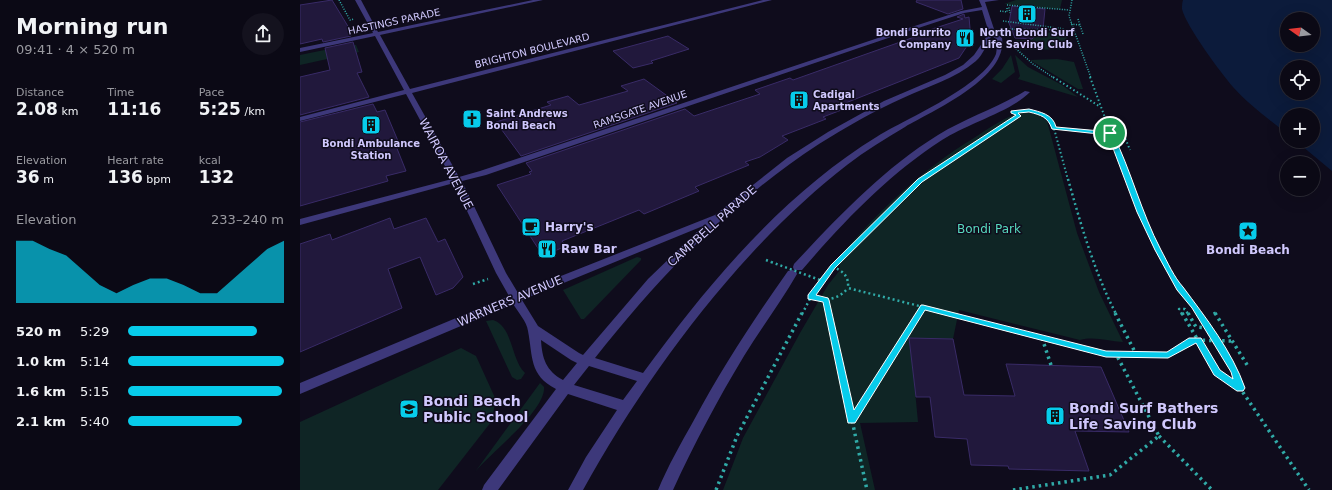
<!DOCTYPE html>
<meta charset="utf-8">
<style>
:root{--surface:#0b0915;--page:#14121e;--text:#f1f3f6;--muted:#9a9aa0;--line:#2b2a34;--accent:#07cceb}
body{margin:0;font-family:"DejaVu Sans",sans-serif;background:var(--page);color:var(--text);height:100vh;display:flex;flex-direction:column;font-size:15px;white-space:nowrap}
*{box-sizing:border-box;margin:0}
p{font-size:13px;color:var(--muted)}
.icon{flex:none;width:22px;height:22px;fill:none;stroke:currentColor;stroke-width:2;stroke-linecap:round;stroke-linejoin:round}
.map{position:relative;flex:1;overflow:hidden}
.panel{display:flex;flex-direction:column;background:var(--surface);width:300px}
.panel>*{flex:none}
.needle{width:26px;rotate:284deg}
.controls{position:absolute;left:980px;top:12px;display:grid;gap:8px}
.controls a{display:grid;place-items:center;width:40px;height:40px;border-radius:50%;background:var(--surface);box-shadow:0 4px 16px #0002,0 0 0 1px var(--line);font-size:20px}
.pin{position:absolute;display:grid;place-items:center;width:34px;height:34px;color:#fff;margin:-17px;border:2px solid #fff;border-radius:50%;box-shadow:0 1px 4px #0007}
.round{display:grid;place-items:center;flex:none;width:42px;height:42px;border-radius:21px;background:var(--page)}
.summary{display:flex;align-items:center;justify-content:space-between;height:68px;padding:0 16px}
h1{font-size:22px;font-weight:700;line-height:30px}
.metrics{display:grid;grid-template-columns:repeat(3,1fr);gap:6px;height:68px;padding:4px 16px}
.metrics div{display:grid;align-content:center}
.metrics b{font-size:17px;font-weight:700}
.metrics small{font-size:11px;font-weight:400}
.metrics p{font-size:11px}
.chart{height:112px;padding:8px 16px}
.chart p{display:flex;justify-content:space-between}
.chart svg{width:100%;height:72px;margin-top:4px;fill:var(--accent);opacity:.7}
ul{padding:0 16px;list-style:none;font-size:13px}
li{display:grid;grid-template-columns:64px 48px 1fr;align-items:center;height:30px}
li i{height:10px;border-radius:5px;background:var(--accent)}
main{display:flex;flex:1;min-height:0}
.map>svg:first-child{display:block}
.green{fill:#0f2525}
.water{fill:#0c1b3b;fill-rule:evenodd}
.building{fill:#21183c;stroke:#392b67}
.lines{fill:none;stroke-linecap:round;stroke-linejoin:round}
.path-far3{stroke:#30aaa7;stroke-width:1.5;stroke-dasharray:1 1.5;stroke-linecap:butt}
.path-far2{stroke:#30aaa7;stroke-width:2;stroke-dasharray:1.5 2.5;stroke-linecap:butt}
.path-far1{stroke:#30aaa7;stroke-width:2.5;stroke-dasharray:2 3;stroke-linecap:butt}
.path{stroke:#30aaa7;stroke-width:3.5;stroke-dasharray:2.5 4;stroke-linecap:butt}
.minor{fill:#3d387a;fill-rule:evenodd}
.path-bridge{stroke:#30aaa7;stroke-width:2.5;stroke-dasharray:2 3;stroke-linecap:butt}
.route{fill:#07cceb;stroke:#fff;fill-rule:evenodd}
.labels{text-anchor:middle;stroke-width:3;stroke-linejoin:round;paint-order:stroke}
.far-street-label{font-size:10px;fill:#d0c8fd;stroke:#0f0c1c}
.far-poi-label{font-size:10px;font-weight:bold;fill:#d0c8fd;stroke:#0f0c1c}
.street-label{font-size:12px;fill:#d0c8fd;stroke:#0f0c1c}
.poi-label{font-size:12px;font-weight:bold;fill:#d0c8fd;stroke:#0f0c1c;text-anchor:start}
.park-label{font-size:12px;fill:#57dabe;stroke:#0f0c1c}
.near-poi-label{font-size:14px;font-weight:bold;fill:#d0c8fd;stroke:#0f0c1c;text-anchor:start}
</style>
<main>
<section class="panel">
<div class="summary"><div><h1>Morning run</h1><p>09:41 · 4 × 520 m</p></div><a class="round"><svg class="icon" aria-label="share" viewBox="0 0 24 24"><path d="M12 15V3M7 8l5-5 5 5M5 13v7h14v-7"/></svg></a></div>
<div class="metrics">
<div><p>Distance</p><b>2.08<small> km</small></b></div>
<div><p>Time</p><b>11:16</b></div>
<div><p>Pace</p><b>5:25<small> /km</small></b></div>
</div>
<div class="metrics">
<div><p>Elevation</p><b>36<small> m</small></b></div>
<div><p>Heart rate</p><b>136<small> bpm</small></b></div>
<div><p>kcal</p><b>132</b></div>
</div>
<div class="chart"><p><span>Elevation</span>233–240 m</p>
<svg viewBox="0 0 160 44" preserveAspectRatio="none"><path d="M0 44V6L10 6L20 11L30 15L40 24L50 33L60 38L70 33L80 29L90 29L100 33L110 38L120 38L130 29L140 20L150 11L160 6V44z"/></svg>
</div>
<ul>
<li><b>520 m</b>5:29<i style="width:83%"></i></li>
<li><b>1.0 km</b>5:14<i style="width:100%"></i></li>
<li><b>1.6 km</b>5:15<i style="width:99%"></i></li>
<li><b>2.1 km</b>5:40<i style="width:73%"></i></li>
</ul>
</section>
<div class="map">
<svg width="1032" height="490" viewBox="0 0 1032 490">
<rect width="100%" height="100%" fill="#0f0c1c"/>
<!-- green -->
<g class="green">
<polygon points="716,0 762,0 760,9 704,4"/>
<polygon points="764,31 765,33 762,33 763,36 767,37 770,49 720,50 716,40 730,40 729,37 737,37 744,33"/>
<polygon points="49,45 56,45 59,52 0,65 0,55"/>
<polygon points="711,55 715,72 701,83 692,79 702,69"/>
<polygon points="715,55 728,67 762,85 778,97 718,79 720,76"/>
<polygon points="757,59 774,62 783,89 778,89 730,60"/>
<path d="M722,112L737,114L747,121L777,233L799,292L823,342C808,341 794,336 780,340L659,310L653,339L610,338L618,422L560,423L575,490H423L443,438L500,333L528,285L540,270L539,257C579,211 621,170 674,138C689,128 705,117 722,112Z"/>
<polygon points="337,257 341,258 341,260 284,319 281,319 263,290"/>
<path d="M193,320C213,326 211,360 225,373L221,379L217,380L212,377L186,321Z"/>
<polygon points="161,348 176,356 196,400 191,422 138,490 0,490 0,422"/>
<path d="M240,383L244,387C246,411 190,453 175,472Z"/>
</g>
<!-- water -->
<path class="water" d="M883,0H1032V171L996,141H1013V115H987V134C969,119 949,105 933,87C921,73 886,26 882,9C882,6 882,3 883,0ZM987,19H1013V45H987ZM987,67H1013V93H987Z"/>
<!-- building -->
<g class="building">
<polygon points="32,0 49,28 51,36 23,42 22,39 0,44 0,5"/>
<polygon points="617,0 661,0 663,9 648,14 616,2"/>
<polygon points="712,6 745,9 743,29 732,39 715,38 709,23"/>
<polygon points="664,14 665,18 669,17 671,40 659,58 538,106 544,109 523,117 526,119 482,136 488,140 460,157 445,162 449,165 395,187 399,191 344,214 339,210 262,241 266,246 243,256 197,185 231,174 229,172 232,171 226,163 385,109 394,116 460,94 455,90 490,78 493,80 620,35 617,34 663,19 657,17"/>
<polygon points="368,36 389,49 351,61 353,63 333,68 313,51"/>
<polygon points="53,42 62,72 57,73 69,97 0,115 0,77 30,70 25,48"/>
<polygon points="344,79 377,103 221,156 196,122 251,105 247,102 268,96 279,105 328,91 321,86"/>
<polygon points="73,104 77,112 85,110 98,141 98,145 96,146 106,171 86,176 88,181 0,206 0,122"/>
<polygon points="90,218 94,229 126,218 138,242 145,239 163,277 153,288 136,295 120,257 88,269 102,308 0,352 0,244 30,234 32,240"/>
<polygon points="609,338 653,339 664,395 715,396 706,364 801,367 829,432 775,431 789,471 709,469 708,466 671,465 667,439 635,437 630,397 616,397"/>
</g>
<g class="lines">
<!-- path-far3 -->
<g class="path-far3">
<polyline points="39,0 50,20 54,19"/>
<polyline points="772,0 769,16 791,78"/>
<polyline points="707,5 769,10"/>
<polyline points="700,11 707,12 707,8 709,8 710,13"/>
<polyline points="778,19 780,25"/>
<polyline points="703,21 765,29"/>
<polyline points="771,24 780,25 783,34"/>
<polyline points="707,29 758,30"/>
<polyline points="714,47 733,64 754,78"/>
</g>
<!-- path-far2 -->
<g class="path-far2">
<polyline points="753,77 799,106"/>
<polyline points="790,77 828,180"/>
<polyline points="723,110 743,114 752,121 768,180"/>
<polyline points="818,120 830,150"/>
<polyline points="754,128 824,135"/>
<polyline points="621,180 720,115 717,114"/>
</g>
<!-- path-far1 -->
<g class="path-far1">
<path d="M623,179L533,267C543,271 549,276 548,288L651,314"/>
<path d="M768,179C781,225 794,271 816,314"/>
<path d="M828,179C841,216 856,256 879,288C885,297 894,304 900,314"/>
<polyline points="466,260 471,262"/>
<polyline points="173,284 188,279"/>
<polyline points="511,297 533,267"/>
<polyline points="526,300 529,314"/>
<polyline points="914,312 915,314"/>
<path d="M502,314L511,297C526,301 538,300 548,288"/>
<polyline points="619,314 623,308"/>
<polyline points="882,314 879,309 885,309 888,314"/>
</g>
<!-- path -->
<g class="path">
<polyline points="529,313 567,490"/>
<polyline points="647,313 806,354 836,354"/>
<polyline points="815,313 836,354 868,355 892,340 931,341"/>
<polyline points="882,313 917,373 940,388"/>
<polyline points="888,313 896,327 908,328"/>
<polyline points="899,313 935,371 940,388 1009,490"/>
<polyline points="915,313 949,368"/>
<polyline points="742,338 751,365"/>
<polyline points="552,420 620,313"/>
<polyline points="859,436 912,490"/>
<polyline points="416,490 437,436 502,313"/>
<polyline points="713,490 810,475 859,436 816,354"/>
</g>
<!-- minor -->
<g class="minor">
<path d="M55,0H61L78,32L233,0H243L80,35L110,89L463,0H472L112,93L159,177L180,171L593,33L661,11L682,7L679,0H699L685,2L695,32L702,38C708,78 634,110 605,127C585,139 565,151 547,165C440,248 348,373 283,490H268L286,457L317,410L268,394L198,490H182L184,485L256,389C229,375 233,357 228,331C227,322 218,312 213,304L0,394V383L209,296L196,273L154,183L0,225V219L152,179L106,94L0,121V117L104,90L75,36L0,52V48L73,33ZM682,10L689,33L674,55L663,65L645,75L584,101L528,132L487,158L415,215L218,293L206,273L162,181L186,175L597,35L664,13ZM692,36L696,39C697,44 697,49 696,54C683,86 608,118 578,136C482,195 409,283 343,373L295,358C359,277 431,201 519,144C546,127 574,111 603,98C628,86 655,79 676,61C684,54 686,44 692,36ZM403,226L348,279L283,355L279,353L238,326L222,300ZM241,340L271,360L277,363L263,380C246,371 242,358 241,340ZM289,366L337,381L323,400L274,385Z"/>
<path d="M725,91L730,92C712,111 666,124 642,140C588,175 544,221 502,270H494L493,267L494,264C538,217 583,169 638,135C666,118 697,108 725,91Z"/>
<path d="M492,270L496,271L497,274C481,302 461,328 444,356C418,399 394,444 373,490H358C368,466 381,443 394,420C422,368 454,319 488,271Z"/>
</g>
<!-- path-bridge -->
<polyline class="path-bridge" points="471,262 520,280"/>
</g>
<!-- route -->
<path class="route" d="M729,109C740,112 753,114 756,127L812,132C831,170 841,212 861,250C868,263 874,277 883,287C906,318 932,351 945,388L943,391H937L914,375L896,343L868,358L806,357L625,310L555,423H548L523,302L508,299V295L531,265L618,179L716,115L711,113V111ZM729,112C741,115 748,117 752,129L808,135L837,212L855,250L877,290L892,308L931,372L933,379L920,370L901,338H889L867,352L806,351L623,305H621L554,410L529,300L528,298L516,295L535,268L622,182L721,116L718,113Z"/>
<!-- icons -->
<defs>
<symbol id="building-square" viewBox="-11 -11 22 22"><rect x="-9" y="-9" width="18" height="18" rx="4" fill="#07cceb" stroke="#0f0c1c"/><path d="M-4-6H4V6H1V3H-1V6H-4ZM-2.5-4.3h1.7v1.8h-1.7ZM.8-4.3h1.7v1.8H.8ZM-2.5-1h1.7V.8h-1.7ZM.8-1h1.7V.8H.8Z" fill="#111"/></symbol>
<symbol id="restaurant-square" viewBox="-11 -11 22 22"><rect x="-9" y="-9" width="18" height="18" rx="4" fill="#07cceb" stroke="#0f0c1c"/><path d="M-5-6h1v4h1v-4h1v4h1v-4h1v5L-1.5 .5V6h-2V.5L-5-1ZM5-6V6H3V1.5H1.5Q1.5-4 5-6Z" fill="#111"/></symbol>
<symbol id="church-square" viewBox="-11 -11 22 22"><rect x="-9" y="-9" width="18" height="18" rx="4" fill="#07cceb" stroke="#0f0c1c"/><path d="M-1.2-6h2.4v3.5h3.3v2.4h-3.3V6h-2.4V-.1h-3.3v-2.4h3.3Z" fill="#111"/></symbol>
<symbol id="cafe-square" viewBox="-11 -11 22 22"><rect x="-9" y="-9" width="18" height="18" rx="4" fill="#07cceb" stroke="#0f0c1c"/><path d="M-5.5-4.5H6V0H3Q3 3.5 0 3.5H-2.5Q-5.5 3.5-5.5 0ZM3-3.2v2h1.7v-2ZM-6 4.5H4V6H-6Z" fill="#111"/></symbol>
<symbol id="sight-square" viewBox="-11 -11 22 22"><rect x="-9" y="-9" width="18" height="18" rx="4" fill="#07cceb" stroke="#0f0c1c"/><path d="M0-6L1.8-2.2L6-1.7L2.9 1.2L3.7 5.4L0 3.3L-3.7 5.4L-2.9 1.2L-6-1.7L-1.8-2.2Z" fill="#111"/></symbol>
<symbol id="school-square" viewBox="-11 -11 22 22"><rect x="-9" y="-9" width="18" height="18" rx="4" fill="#07cceb" stroke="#0f0c1c"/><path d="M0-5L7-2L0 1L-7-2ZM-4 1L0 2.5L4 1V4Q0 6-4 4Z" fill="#111"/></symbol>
</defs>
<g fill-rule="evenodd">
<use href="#building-square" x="716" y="3" width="22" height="22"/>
<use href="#restaurant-square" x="654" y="27" width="22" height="22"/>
<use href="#building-square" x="488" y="89" width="22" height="22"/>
<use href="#church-square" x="161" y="108" width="22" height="22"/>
<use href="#building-square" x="60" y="114" width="22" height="22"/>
<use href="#cafe-square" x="220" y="216" width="22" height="22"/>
<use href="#sight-square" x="937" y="220" width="22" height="22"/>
<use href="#restaurant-square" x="236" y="238" width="22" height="22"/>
<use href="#school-square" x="98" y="398" width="22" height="22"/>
<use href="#building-square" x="744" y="405" width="22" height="22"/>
</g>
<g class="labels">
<!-- far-street labels -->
<g class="far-street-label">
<text transform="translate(94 21) rotate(-12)" y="4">HASTINGS PARADE</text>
<text transform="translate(232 50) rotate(-14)" y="4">BRIGHTON BOULEVARD</text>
<text transform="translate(340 109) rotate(-19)" y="4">RAMSGATE AVENUE</text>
</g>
<!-- far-poi labels -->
<g class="far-poi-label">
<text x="651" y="36" text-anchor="end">Bondi Burrito<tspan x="651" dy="12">Company</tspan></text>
<text x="727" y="36">North Bondi Surf<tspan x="727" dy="12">Life Saving Club</tspan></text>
<text x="513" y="98" text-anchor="start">Cadigal<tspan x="513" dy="12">Apartments</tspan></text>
<text x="186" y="117" text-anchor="start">Saint Andrews<tspan x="186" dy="12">Bondi Beach</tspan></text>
<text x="71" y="147">Bondi Ambulance<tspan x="71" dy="12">Station</tspan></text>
</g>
<!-- street labels -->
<g class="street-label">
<text transform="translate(146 164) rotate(62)" y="4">WAIROA AVENUE</text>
<text transform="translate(412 226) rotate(-42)" y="4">CAMPBELL PARADE</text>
<text transform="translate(210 301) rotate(-23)" y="4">WARNERS AVENUE</text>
</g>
<!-- poi labels -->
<g class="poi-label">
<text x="245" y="231">Harry's</text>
<text x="261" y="253">Raw Bar</text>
<text x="948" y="254" text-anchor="middle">Bondi Beach</text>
</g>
<!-- park labels -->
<g class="park-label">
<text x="689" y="233">Bondi Park</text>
</g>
<!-- near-poi labels -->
<g class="near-poi-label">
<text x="123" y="406">Bondi Beach<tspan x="123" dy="16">Public School</tspan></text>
<text x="769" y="413">Bondi Surf Bathers<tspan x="769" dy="16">Life Saving Club</tspan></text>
</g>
</g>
</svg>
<div class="controls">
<a><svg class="needle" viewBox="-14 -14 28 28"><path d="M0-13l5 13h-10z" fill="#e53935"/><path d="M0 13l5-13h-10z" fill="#9a9aa0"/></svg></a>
<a><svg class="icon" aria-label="locate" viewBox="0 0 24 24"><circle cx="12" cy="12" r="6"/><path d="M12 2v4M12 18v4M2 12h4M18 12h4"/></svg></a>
<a>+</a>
<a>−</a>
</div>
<div class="pin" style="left:810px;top:133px;background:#1e9e55"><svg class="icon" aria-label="arrive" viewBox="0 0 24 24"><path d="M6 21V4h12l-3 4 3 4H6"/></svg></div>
</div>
</main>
